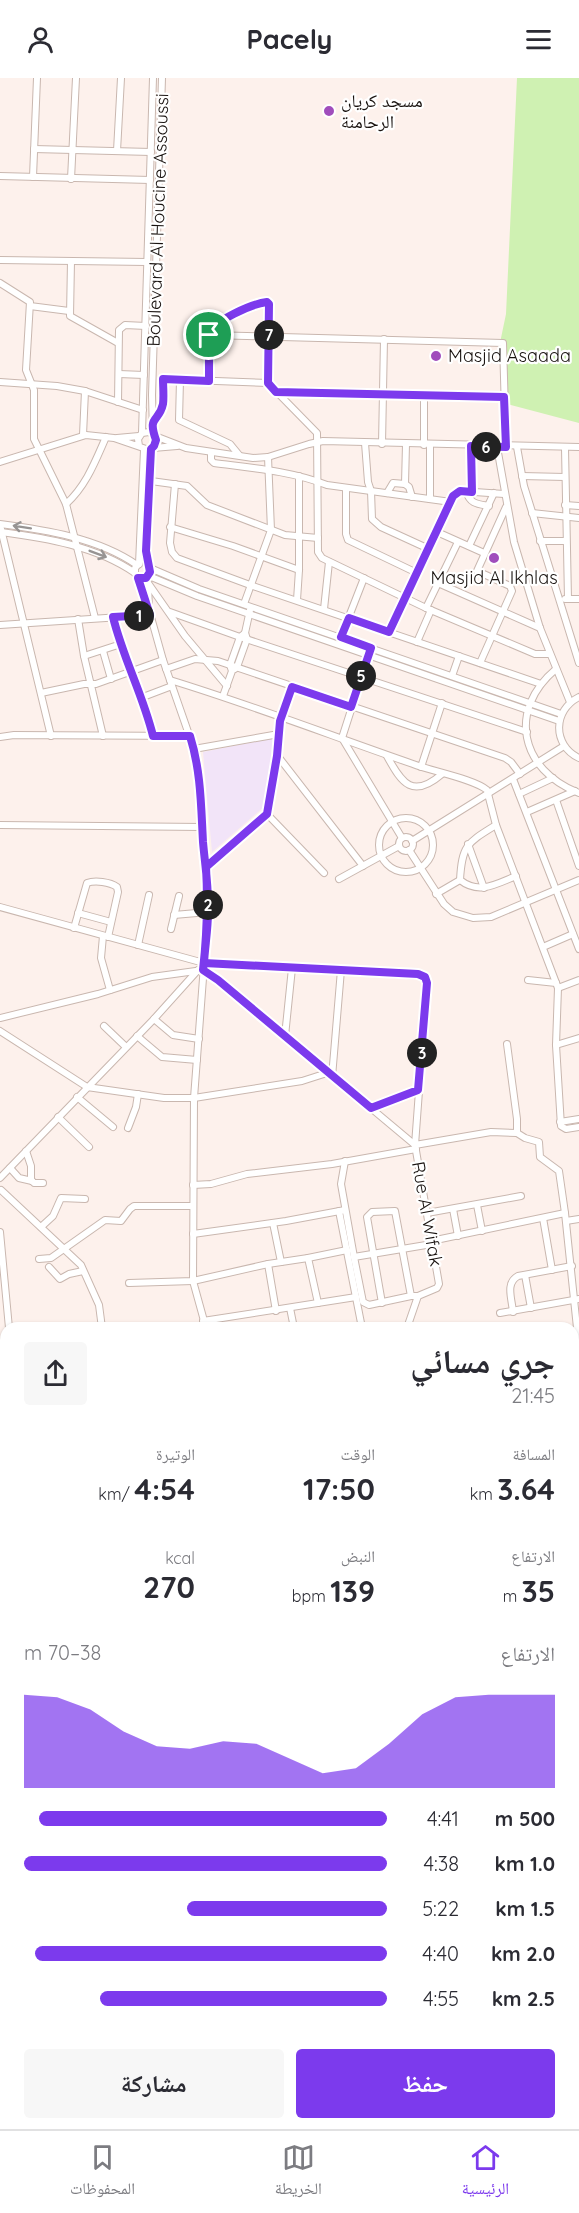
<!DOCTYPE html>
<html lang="ar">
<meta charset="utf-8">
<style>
:root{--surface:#fff;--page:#f7f7f7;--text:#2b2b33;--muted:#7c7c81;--line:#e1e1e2;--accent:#7c3aed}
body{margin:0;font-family:Quicksand,"Noto Naskh Arabic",sans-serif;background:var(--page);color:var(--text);direction:rtl;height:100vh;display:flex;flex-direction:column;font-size:22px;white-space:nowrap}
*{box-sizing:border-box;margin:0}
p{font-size:20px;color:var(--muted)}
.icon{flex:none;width:33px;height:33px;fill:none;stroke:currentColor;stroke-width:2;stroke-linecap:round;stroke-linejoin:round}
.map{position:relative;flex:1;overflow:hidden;direction:ltr}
.side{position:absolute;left:0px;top:1244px;width:579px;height:808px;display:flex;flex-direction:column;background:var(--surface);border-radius:18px 18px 0 0;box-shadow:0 2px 4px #0004;direction:rtl}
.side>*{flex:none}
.pin{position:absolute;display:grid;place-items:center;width:51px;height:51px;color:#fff;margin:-26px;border:3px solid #fff;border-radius:50%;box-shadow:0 2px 6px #0007}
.km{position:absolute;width:30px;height:30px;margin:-15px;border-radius:50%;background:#222;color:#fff;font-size:16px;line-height:30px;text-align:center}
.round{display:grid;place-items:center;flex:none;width:63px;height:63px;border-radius:6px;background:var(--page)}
.overview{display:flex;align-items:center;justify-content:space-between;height:102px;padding:0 24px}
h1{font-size:33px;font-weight:700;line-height:45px}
.figures{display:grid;grid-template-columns:repeat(3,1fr);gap:9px;height:102px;padding:6px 24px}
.figures div{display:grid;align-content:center}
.figures b{font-size:30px;font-weight:700}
.figures small{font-size:16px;font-weight:400}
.figures p{font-size:16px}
.chart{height:168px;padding:12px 24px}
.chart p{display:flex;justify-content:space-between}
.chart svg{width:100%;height:108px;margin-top:6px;fill:var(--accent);opacity:.7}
.cta{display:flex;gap:12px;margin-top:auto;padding:12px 24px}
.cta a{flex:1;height:69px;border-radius:6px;background:var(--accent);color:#fff;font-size:24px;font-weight:700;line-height:69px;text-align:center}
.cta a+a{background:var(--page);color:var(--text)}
ul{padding:0 24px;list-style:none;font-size:20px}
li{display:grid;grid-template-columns:96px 72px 1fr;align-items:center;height:45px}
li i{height:15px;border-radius:8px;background:var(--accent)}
header{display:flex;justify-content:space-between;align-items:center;height:78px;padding:0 24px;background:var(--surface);font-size:27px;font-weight:700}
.menu{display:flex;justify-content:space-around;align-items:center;height:84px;border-top:2px solid var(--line);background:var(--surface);font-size:16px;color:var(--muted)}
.menu a{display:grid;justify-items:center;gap:3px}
.menu .selected{color:var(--accent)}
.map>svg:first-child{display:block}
.education{fill:#f2e4f8}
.green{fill:#cff1b2}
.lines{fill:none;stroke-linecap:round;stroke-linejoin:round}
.minor-casing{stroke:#c9b7af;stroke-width:8}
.major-casing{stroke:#d1d0cf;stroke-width:9}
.minor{stroke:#fff;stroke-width:6}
.major{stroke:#efccaa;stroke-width:8}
.tram{stroke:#39322f;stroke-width:1.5}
.oneway{stroke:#979493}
.route-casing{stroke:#fff;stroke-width:12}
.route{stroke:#7c3aed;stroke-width:8}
.poi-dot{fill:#a04dbc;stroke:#fff;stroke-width:2}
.labels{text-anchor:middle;stroke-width:4.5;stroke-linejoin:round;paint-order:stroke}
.poi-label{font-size:18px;fill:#18120f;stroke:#fff;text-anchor:start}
.street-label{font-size:18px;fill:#18120f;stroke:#fff}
</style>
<header><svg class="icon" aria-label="menu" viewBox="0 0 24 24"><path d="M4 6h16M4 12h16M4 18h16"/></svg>Pacely<svg class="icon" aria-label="person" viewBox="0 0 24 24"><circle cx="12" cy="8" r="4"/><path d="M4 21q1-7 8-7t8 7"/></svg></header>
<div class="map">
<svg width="579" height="2051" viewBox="0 0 579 2051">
<rect width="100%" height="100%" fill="#fdf1ec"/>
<!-- education -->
<g class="education">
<polygon points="274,660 265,728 212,774 203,674"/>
<polygon points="6,1389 6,1559 0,1559 0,1390"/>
</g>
<!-- green -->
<g class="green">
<polygon points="517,0 579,0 579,345 503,325 501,260 506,236"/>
<polygon points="579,1383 579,1667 573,1671 573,1402 575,1401"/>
<polygon points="579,1909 579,2033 573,2033 573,1910"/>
<polygon points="447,2046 558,2046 557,2051 446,2051"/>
</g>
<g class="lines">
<defs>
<g id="minor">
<polyline points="34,71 151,74"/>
<polyline points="117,73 121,0"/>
<polyline points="0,98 150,102"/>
<polyline points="33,99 37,0"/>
<polyline points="71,101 76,0"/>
<polyline points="0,182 147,184"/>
<polyline points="71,183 70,238 118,265"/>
<polyline points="0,205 30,224 26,292 34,312 34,361 66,426 95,540"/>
<polyline points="30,228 69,233"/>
<polyline points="209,257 503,265 506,369"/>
<polyline points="119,296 144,297"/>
<polyline points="180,302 179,342 230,366 239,377"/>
<polyline points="209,303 211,252 232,237 266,223 269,226 268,305"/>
<polyline points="0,304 57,308 85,313 143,332"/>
<polyline points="276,314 504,319"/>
<polyline points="118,324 119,252 125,247 146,248"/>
<polyline points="152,344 162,328 163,301 268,305 317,355 318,474 322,480 426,530 535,576 550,576"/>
<polyline points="142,355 153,0"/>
<polyline points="153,356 152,317 162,0"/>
<polyline points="83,357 85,313"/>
<polyline points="155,358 186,370 253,380 268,379 309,366 323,363 579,369"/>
<polyline points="117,360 139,358"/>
<polyline points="365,365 368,404 371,413 372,441 381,449 429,471"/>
<polyline points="382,366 384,261"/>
<polyline points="424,367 424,316"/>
<polyline points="430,367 430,421"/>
<polyline points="471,368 472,414"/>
<polyline points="497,369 514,464 540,550 570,624"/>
<polyline points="517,369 524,408 579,585"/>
<polyline points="153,370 177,368"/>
<polyline points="565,370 568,521"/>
<path d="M211,375V382L214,385C252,390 291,393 327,407L451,424"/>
<polyline points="0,384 86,357 114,360 149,372 155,366 154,357 149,354 142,355 138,361 139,368"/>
<polyline points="522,398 565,399"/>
<polyline points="151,403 187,408 207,427 285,457 318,460"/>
<polyline points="175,406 170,465 172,474 177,480 250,507 541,606"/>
<polyline points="405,406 406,366"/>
<polyline points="346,410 346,456 348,462 417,495"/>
<path d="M466,413C470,426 477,426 489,428"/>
<polyline points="387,415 393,405 405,406 409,409 412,419"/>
<path d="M66,426C86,408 95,384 106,359"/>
<polyline points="565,427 579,428"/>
<polyline points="532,435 579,440"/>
<path d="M0,446C46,452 98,460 137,487"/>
<polyline points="0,447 51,658"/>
<polyline points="170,449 233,468 299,492"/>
<path d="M1,454C46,460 96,468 135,495"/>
<polyline points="437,454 484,475"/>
<polyline points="540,463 566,463"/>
<polyline points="469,468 494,415"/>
<polyline points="139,486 135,490 135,495 138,500 149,532 163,582 194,671 200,703 208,834 194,1020 193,1203 206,1250"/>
<polyline points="139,486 144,372"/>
<polyline points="150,490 199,511 561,636"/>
<polyline points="150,492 146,473 151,371"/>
<polyline points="149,498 197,518 559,643"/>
<polyline points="148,505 185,558 227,608"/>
<polyline points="438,505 540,550"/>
<polyline points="148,506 149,531"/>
<polyline points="565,521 579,521"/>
<polyline points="297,522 299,492 299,398"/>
<polyline points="244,526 271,452 268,379"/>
<polyline points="426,530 458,464"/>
<polyline points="324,531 329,484"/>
<polyline points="170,534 240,559 527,654"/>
<path d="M113,539C123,580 143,617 153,658"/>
<polyline points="78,541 84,578 103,658"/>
<polyline points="0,547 151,537"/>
<polyline points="389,554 455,416 460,413 504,416"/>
<polyline points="341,559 364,500"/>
<polyline points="417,564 431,532"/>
<polyline points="103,573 111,601"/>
<polyline points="370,573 342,660 402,760"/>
<polyline points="84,578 121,566"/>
<polyline points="480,585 512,513 510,508 477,493 506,429"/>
<polyline points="166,591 195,581 218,583 505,680 511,684 520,696"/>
<polyline points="235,591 237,589 247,561 245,555 250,532"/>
<path d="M556,591C507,632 520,692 579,715"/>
<polyline points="452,598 459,578"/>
<path d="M170,602C252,627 332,658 413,686C431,693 474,701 487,712L496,747L558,910L556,967L561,1048L566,1051L579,1049"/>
<polyline points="41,615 84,606 96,606 163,582"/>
<polyline points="223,618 232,593 230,587 240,559 245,555"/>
<polyline points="143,619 172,608"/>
<path d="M579,619C553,632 552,667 579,680"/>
<polyline points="0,659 14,657 190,658"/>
<polyline points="194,671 279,656"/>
<polyline points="277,677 363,788"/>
<path d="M387,678C402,706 413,721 442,696"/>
<polyline points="421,689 442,625"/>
<polyline points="513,701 579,871"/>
<polyline points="519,716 553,700"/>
<polyline points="556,722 579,788"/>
<polyline points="527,734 575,713"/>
<polyline points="267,736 324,795"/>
<circle cx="406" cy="767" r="27"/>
<polyline points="0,747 202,749"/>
<path d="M496,747C467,765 462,767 460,802C479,817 496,806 516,798"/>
<circle cx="406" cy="766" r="7"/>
<polyline points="412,763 564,668"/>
<polyline points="468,766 484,810"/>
<polyline points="409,772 444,826 453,834 473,840 491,839 579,802"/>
<polyline points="205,789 267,736 277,677 280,643 292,609"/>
<polyline points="339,801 399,768"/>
<polyline points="436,816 460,802"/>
<polyline points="0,829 204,885 424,898 427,905 415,1067 491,1054 517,1055 517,1041 507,966"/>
<polyline points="78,835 111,844"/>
<polyline points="174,837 208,834"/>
<path d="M74,850L87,805C95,802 110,804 117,809L118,814L108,859"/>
<polyline points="171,851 179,818"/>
<polyline points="103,858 101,880 110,912"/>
<polyline points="138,867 149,817"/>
<polyline points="543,869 573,856"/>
<polyline points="528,902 556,905"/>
<polyline points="558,910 579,902"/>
<polyline points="0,940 98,916 152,899 203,892 218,902 415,1067 439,1206 437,1210 418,1218 407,1250"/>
<polyline points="154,941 173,957 199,961"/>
<polyline points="104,948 126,969"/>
<polyline points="0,953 87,1009 164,1020 194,1020 302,1003 327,995"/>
<polyline points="137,958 162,979 197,982"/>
<polyline points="285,958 292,890"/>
<polyline points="556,967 579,960"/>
<polyline points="332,999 341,892"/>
<polyline points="77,1019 113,1049"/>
<polyline points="371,1030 418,1012"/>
<polyline points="58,1039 89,1069"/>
<polyline points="560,1044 579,1041"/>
<polyline points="128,1050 136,1029 138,1016"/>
<polyline points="517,1055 525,1060 539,1064 540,1079 559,1093 565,1135"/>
<polyline points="26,1073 31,1088 31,1102 34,1105 43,1105"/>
<polyline points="345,1083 341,1106 354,1179"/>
<polyline points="10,1090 19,1100 32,1103"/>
<polyline points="0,1100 154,941 198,892"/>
<polyline points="193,1107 211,1106 247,1096 332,1086 416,1071"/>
<polyline points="1,1112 81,1187 99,1227 102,1250"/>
<polyline points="477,1127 482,1153"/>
<polyline points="453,1131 458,1158"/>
<polyline points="339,1133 362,1250"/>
<polyline points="427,1135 521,1118"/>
<polyline points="543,1140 552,1192"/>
<polyline points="566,1143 579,1141"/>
<polyline points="273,1145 281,1184"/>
<polyline points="41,1149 53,1138 61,1120 85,1121"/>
<polyline points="0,1154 9,1250"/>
<polyline points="193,1156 286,1143 345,1132"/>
<polyline points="431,1163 565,1135 579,1269"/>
<polyline points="39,1181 51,1180 105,1142 121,1143 130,1131 134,1128 193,1128"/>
<polyline points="268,1186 276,1233"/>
<polyline points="49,1189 60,1201 69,1196 83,1193"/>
<polyline points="525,1197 531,1230"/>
<polyline points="129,1205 193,1203 268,1186 308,1180"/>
<polyline points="411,1218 369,1227 363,1224 354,1179 432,1166"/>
<polyline points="318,1225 308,1180 347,1172"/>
<polyline points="382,1225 367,1139 372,1134 395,1133 411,1218 418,1218"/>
<polyline points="290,1230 294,1250"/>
<path d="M513,1234C512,1221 505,1205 518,1198L572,1188"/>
<polyline points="500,1235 579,1221"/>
<polyline points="203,1243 356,1219"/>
<polyline points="517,1249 535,1250"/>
<polyline points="0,1300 6,1300"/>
<polyline points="573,1308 579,1307"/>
<polyline points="573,1366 579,1367"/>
<polyline points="0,1566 6,1566"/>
<polyline points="0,1606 6,1607"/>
<polyline points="0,1634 6,1635"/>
<polyline points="0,1669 6,1669"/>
<polyline points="0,1698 6,1699"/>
<polyline points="0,1811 6,1812"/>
<polyline points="0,1837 6,1838"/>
<polyline points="0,1864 6,1865"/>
<polyline points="573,1875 579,1808"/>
<polyline points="0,1877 6,1878"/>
<polyline points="0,1905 6,1907"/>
<polyline points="573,1906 579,1906"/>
<polyline points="0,1933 6,1927"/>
<polyline points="0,1970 6,1976"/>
<polyline points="0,2013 6,2018"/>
<polyline points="34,2046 39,2051"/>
<polyline points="90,2046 95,2051"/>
<polyline points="146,2046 150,2051"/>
<polyline points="328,2046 334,2051"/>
<polyline points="104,2051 109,2046"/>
<polyline points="135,2051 141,2046"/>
<polyline points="348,2051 352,2046"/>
<polyline points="440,2051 440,2046"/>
</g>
<g id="major">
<polyline points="573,1683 579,1678"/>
<polyline points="573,1698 579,1693"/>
<polyline points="573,1710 579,1709"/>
<polyline points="573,1719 579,1719"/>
<polyline points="0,1757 6,1758"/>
<polyline points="0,1766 6,1767"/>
<polyline points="175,2051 180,2046"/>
<polyline points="193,2051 198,2046"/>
</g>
</defs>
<!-- minor casing -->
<use href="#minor" class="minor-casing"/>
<!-- major casing -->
<use href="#major" class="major-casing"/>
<!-- minor -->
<use href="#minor" class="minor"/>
<!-- major -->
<use href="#major" class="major"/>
<!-- tram -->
<g class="tram">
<polyline points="573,1692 579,1687"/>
<polyline points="177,2051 182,2046"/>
</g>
</g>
<!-- one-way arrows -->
<defs><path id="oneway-shaft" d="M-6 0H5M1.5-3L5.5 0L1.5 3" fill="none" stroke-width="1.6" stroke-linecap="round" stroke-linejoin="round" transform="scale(1.5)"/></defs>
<g class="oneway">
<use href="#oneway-shaft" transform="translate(22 449) rotate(-171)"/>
<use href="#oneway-shaft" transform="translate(98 476) rotate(21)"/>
</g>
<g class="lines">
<defs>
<path id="route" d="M209,257V303L163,301C163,309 164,318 163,326C159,345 147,337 156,362L154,368L151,371L146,473L150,494L146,500H138L150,537L113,539C123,580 143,617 153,658H190C201,693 201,728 203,764C205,787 209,810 208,834C208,851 205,868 204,885L418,896L425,899L427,905L418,1012L371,1030L218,902L203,892C207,857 208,824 206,789L267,736L277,678L280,643L292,609L351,629L371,570L341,559L349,540L389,554L453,418L460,413L472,414L471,368L506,369L504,319L276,314L268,305L269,226L267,224C252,226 214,242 209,257"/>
</defs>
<!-- route casing -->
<use href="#route" class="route-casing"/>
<!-- route -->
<use href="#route" class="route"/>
</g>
<!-- markers -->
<g class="poi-dot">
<circle cx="329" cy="33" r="6"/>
<circle cx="436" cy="278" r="6"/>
<circle cx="494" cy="480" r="6"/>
</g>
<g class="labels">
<!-- poi labels -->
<g class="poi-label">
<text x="341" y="29">مسجد كريان<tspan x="341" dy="21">الرحامنة</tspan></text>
<text x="448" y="284">Masjid Asaada</text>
<text x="494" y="506" text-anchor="middle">Masjid Al Ikhlas</text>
</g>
<!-- street labels -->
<g class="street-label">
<text transform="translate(158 142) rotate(-88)" y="6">Boulevard Al Houcine Assoussi</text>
<text transform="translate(427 1136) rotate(80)" y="6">Rue Al Wifak</text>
</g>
</g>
</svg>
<div class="pin" style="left:209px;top:257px;background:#1e9e55"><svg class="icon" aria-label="arrive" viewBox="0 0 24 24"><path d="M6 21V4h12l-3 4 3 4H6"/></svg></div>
<b class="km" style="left:139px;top:538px">1</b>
<b class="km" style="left:208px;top:827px">2</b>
<b class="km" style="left:422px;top:975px">3</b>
<b class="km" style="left:361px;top:598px">5</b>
<b class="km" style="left:486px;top:369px">6</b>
<b class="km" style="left:269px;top:257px">7</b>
<section class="side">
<div class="overview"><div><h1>جري مسائي</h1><p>21:45</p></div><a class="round"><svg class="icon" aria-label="share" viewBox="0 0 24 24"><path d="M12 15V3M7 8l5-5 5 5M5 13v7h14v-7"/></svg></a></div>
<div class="figures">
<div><p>المسافة</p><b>3.64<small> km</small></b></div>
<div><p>الوقت</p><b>17:50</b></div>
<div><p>الوتيرة</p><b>4:54<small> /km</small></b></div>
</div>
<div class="figures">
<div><p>الارتفاع</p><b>35<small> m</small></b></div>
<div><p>النبض</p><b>139<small> bpm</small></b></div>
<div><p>kcal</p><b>270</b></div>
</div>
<div class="chart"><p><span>الارتفاع</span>38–70 m</p>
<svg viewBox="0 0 160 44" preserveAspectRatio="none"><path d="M0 44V6L10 7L20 12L30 21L40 27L50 28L60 25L70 26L80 32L90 38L100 36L110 26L120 14L130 7L140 6L150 6L160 6V44z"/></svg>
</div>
<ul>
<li><b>500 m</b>4:41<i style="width:96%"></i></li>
<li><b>1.0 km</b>4:38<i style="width:100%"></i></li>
<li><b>1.5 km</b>5:22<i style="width:55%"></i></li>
<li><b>2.0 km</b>4:40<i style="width:97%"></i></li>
<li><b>2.5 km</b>4:55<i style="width:79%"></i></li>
</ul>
<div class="cta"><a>حفظ</a><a>مشاركة</a></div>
</section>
</div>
<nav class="menu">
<a class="selected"><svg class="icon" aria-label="home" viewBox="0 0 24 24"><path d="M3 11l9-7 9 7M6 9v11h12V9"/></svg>الرئيسية</a>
<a><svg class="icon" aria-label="map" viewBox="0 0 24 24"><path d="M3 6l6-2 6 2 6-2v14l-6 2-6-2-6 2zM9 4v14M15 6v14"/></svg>الخريطة</a>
<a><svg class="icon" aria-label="saved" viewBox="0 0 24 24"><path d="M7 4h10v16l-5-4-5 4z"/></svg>المحفوظات</a>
</nav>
